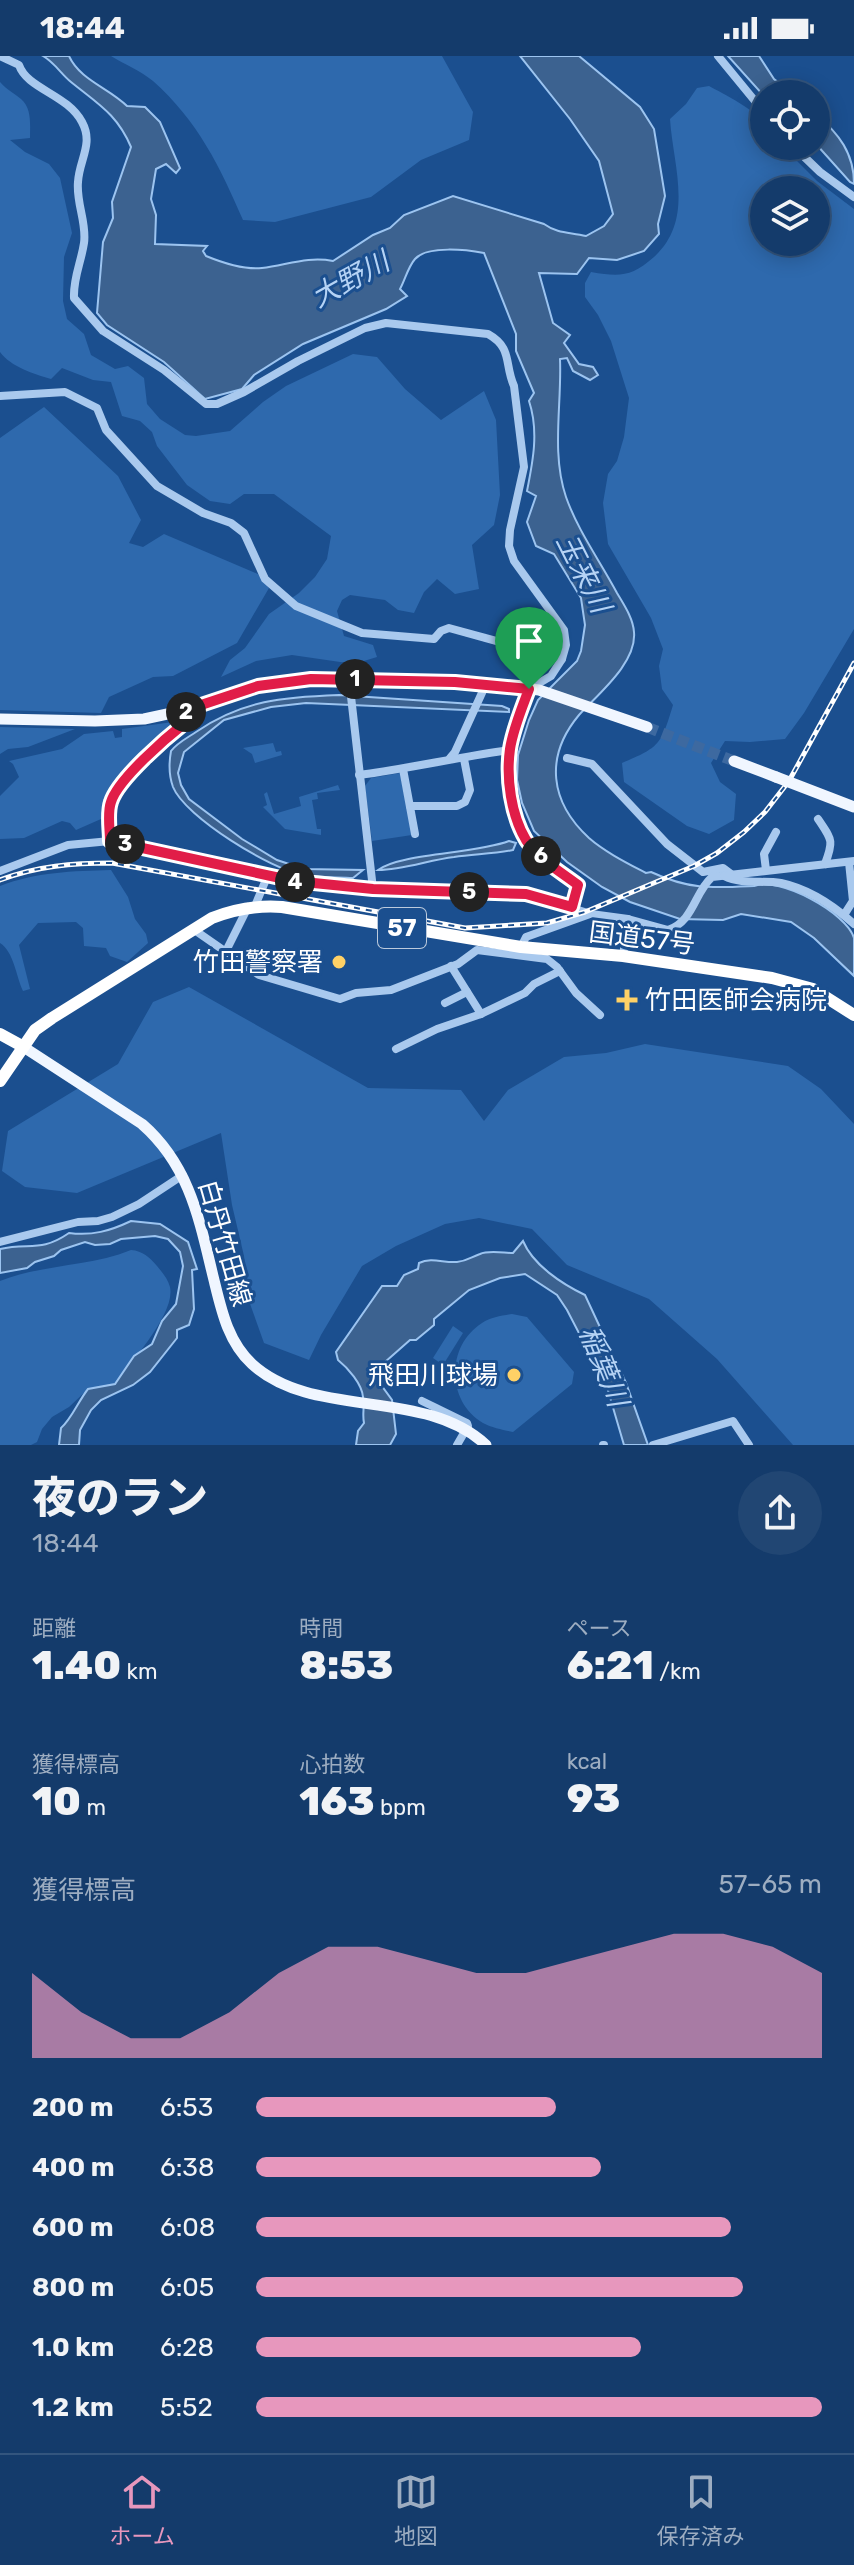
<!DOCTYPE html>
<html lang="ja">
<meta charset="utf-8">
<style>
:root{--surface:#143b6b;--page:#214673;--text:#f1f3f6;--muted:#9dadc1;--line:#33557e;--accent:#e797bd}
body{margin:0;font-family:Rubik,"Noto Sans JP",sans-serif;background:var(--page);color:var(--text);height:100vh;display:flex;flex-direction:column;font-size:30px;white-space:nowrap}
*{box-sizing:border-box;margin:0}
p{font-size:26px;color:var(--muted)}
.icon{flex:none;width:44px;height:44px;fill:none;stroke:currentColor;stroke-width:2;stroke-linecap:round;stroke-linejoin:round}
.map{position:relative;height:1389px;overflow:hidden}
.drawer{display:flex;flex-direction:column;background:var(--surface);flex:1}
.drawer>*{flex:none}
.tools{position:absolute;left:750px;top:24px;display:grid;gap:16px}
.tools a{display:grid;place-items:center;width:80px;height:80px;border-radius:50%;background:var(--surface);box-shadow:0 4px 20px #0003,0 0 0 2px var(--line);font-size:40px}
.pin{position:absolute;display:grid;place-items:center;width:68px;height:68px;color:#fff;margin:-82px -34px;border-radius:50% 50% 50% 0;rotate:-45deg;box-shadow:0 0 8px #0007}
.pin .icon{rotate:45deg}
.km{position:absolute;width:40px;height:40px;margin:-20px;border-radius:50%;background:#222;color:#fff;font-size:22px;line-height:40px;text-align:center}
.round{display:grid;place-items:center;flex:none;width:84px;height:84px;border-radius:42px;background:var(--page)}
.head{display:flex;align-items:center;justify-content:space-between;height:136px;padding:0 32px}
h1{font-size:44px;font-weight:800;line-height:60px}
.metrics{display:grid;grid-template-columns:repeat(3,1fr);gap:12px;height:136px;padding:8px 32px}
.metrics div{display:grid;align-content:center}
.metrics b{font-size:40px;font-weight:800}
.metrics small{font-size:22px;font-weight:400}
.metrics p{font-size:22px}
.chart{height:224px;padding:16px 32px}
.chart p{display:flex;justify-content:space-between}
.chart svg{width:100%;height:144px;margin-top:8px;fill:var(--accent);opacity:.7}
ul{padding:0 32px;list-style:none;font-size:26px}
li{display:grid;grid-template-columns:128px 96px 1fr;align-items:center;height:60px}
li i{height:20px;border-radius:10px;background:var(--accent)}
.status{display:flex;justify-content:space-between;align-items:center;height:56px;padding:0 40px;background:var(--surface);direction:ltr}
.status svg{height:22px;fill:currentColor}
.menu{display:flex;justify-content:space-around;align-items:center;height:112px;border-top:2px solid var(--line);background:var(--surface);font-size:22px;color:var(--muted)}
.menu a{display:grid;justify-items:center;gap:4px}
.menu .selected{color:var(--accent)}
.map>svg:first-child{display:block}
.green{fill:#2e69ad;fill-rule:evenodd}
.water{fill:#3c6290;stroke:#9cc4f0;stroke-width:2}
.lines{fill:none;stroke-linecap:round;stroke-linejoin:round}
.major-tunnel{stroke:#3d69a0;stroke-width:11;stroke-dasharray:11 5.5;stroke-linecap:butt}
.minor{stroke:#a9c9ee;stroke-width:8}
.major{stroke:#f0f6ff;stroke-width:11}
.highway{stroke:#fff;stroke-width:12}
.rail-casing{stroke:#fff;stroke-width:5}
.rail{stroke:#1b4f8f;stroke-width:2;stroke-dasharray:6;stroke-linecap:butt}
.major-bridge{stroke:#f0f6ff;stroke-width:11}
.route-casing{stroke:#fff;stroke-width:16}
.route{stroke:#e11d48;stroke-width:10}
.poi-dot{fill:#ffd166;stroke:#1b4f8f;stroke-width:3}
.labels{text-anchor:middle;stroke-width:6;stroke-linejoin:round;paint-order:stroke}
.shield{fill:#1b4f8f;stroke:#bbcadd;stroke-width:2}
.shield-label{font-size:24px;font-weight:bold;fill:#fff}
.street-label{font-size:26px;fill:#fff;stroke:#1b4f8f}
.poi-label{font-size:26px;fill:#fff;stroke:#1b4f8f;text-anchor:end}
.water-label{font-size:28px;font-style:italic;fill:#b5d3f5;stroke:#1b4f8f}
</style>
<div class="status"><b>18:44</b><svg viewBox="0 0 49 12"><path d="M0 12V9h3v3zM5 12V6h3v6zM10 12V3h3v9zM15 12V0h3v12zM26 1h20v11H26zM47 4h2v5h-2z"/></svg></div>
<div class="map">
<svg width="854" height="1389" viewBox="0 0 854 1389">
<rect width="100%" height="100%" fill="#1b4f8f"/>
<!-- green -->
<g class="green">
<path d="M111,0H442L473,56L469,84L421,104L371,141L275,166L243,164C220,111 198,65 153,25C141,15 124,8 111,0Z"/>
<path d="M0,26C8,35 13,36 21,43C32,52 30,69 30,82L10,84L25,96L49,108L60,122L72,177L64,201L63,245L67,263L84,278L91,299L115,313L128,310L144,322L147,348L160,363L185,379L196,380L230,375L263,346L286,330L353,298L377,301L405,333L441,364L484,335L496,364L500,439L494,469L472,489L479,533L455,538L437,523L424,536L414,557L398,554L385,544L350,539L342,544L337,555L344,580L373,589L377,601L354,608L292,599L256,605L221,621L230,604L245,592L269,558L299,537L315,521L327,503L331,480L274,438H244L230,448L210,445L187,429L157,390L152,376L140,365L122,360L111,326L93,324L62,312L51,323C34,318 11,311 0,296Z"/>
<path d="M709,30C722,37 760,56 764,69C766,75 764,84 764,90H782L817,125L854,153V573L804,657L785,683L750,686L725,685L711,707L720,726L736,738L734,764L709,778L687,770L624,726L622,707C660,691 661,689 673,649L662,633L659,610L663,593L651,562L608,488L603,447L608,418L617,405L624,381L629,342L611,285L598,259L585,241V227L591,216C620,221 631,221 654,201C695,164 673,110 670,63L686,48L697,32ZM764,134H816V186H764Z"/>
<polygon points="44,351 118,420 141,464 129,487 143,491 164,478 258,518 269,532 237,587 173,620 153,621 109,641 101,657 0,654 0,382"/>
<polygon points="173,666 105,744 101,763 76,774 70,767 62,765 24,782 0,783 0,740 19,721 13,708 9,705 62,693 84,678 113,675 115,682 122,681 122,673"/>
<polygon points="0,671 75,673 28,691 8,693 0,698"/>
<polygon points="273,687 276,696 281,695 282,699 255,707 252,698 243,692"/>
<polygon points="400,717 412,779 372,785 365,730 371,722"/>
<polygon points="338,729 340,734 317,737 318,743 312,744 317,773 321,773 321,779 285,773 263,751 267,749 264,738 267,736 274,758 301,750 299,741"/>
<path d="M111,814L128,841L135,863L146,878L148,887L127,906L110,900L106,892L84,890L83,872L76,866L38,867L19,889L30,933L23,935C16,920 14,896 0,887V830C36,816 73,815 111,814Z"/>
<polygon points="189,931 368,1032 461,1034 484,1065 508,1034 564,1001 606,997 645,988 788,1010 821,1033 854,1068 854,1389 793,1389 717,1303 649,1243 567,1209 532,1173 479,1162 445,1168 396,1190 362,1210 321,1279 309,1304 264,1287 249,1245 244,1200 232,1149 221,1077 77,1137 25,1131 2,1115 8,1075 118,1008 153,946"/>
<path d="M131,1194C143,1195 149,1201 157,1210C162,1216 168,1223 170,1231C176,1257 130,1307 115,1328L88,1333L69,1351L52,1361L42,1373L37,1386L31,1389H0V1225C43,1208 89,1211 131,1194Z"/>
<path d="M512,1258L527,1261L574,1316L572,1328L513,1376C504,1374 492,1372 483,1367C446,1345 446,1290 482,1267C491,1261 501,1260 512,1258Z"/>
<polygon points="453,1270 463,1277 443,1309 433,1302"/>
</g>
<!-- water -->
<g class="water">
<path d="M43,0H69C80,24 109,32 127,50L145,51L160,66L180,112L176,117L166,108L156,113L151,143L156,159L155,188L207,190L203,195L206,200C223,207 243,214 262,212C287,209 308,200 333,205L373,179L390,172L404,159L453,140L544,168C558,178 569,176 586,180L604,170L613,158L599,105L570,63L520,0H579L640,51L654,73L665,140L658,168L659,178L644,195L617,204L589,202L577,218L539,217L553,267L570,279L564,287L579,308L593,311L598,319L590,324L573,315L567,302L560,303C562,348 551,397 566,441C578,475 600,505 617,537C624,549 633,562 634,576C637,607 598,638 579,659C544,701 550,746 589,782C605,796 627,807 646,817L651,816C690,834 712,832 754,830C779,820 847,857 854,882C854,893 854,909 854,920L814,882L791,866L741,858L723,864L680,863L630,846L602,831L567,806L534,775L522,747L517,724L518,699L529,664L538,644L577,605L581,595L585,569L581,542L554,498L536,490L527,466L536,440L527,435C533,405 539,375 529,345L534,337L516,295V278L484,197C468,194 427,189 415,203C408,211 405,224 400,233L407,240L386,253L303,288L254,319L242,333L205,343L164,306L107,269L97,257L103,186L113,162L112,146L131,91C117,58 98,48 71,26C61,18 55,7 43,0Z"/>
<polygon points="728,0 759,0 774,23 794,38 764,38 764,40"/>
<path d="M816,58C839,78 854,97 854,128L850,126L816,88Z"/>
<path d="M339,639L502,650L509,653V656L306,647L271,651L224,664L184,696L178,717L181,729L189,743L242,783L277,804L304,813L363,814L353,822C337,821 319,822 303,819C272,814 185,761 173,731C169,720 169,706 171,695C177,687 187,682 196,676C242,644 284,641 339,639Z"/>
<path d="M509,785L516,787L513,794C493,798 474,798 454,801C429,804 403,814 378,814C401,797 475,798 509,785Z"/>
<path d="M131,1165L160,1168L188,1186L197,1213L192,1214L194,1253L189,1269L177,1274V1282L150,1316L133,1329L101,1344L91,1354L80,1374L79,1389H59L61,1372C71,1364 79,1344 88,1333L115,1328L134,1300L152,1288L162,1265L176,1248L183,1210L180,1196L168,1183L155,1180L121,1183L110,1188L95,1189L85,1186L61,1194L54,1200L35,1206L27,1212L0,1217V1193C29,1186 40,1197 69,1177C92,1180 110,1175 131,1165Z"/>
<path d="M523,1185C533,1209 562,1228 585,1239L626,1327L648,1389H624L607,1331L567,1254L557,1239L525,1218L500,1222L469,1234L434,1263V1269L416,1284H410L376,1314V1322L392,1344L396,1378L390,1389H356L358,1375L364,1367C362,1358 365,1350 363,1341C362,1328 348,1312 338,1304L336,1296L382,1230H397L404,1219L418,1213L419,1207C432,1201 443,1207 457,1206C468,1205 471,1201 480,1198C488,1194 504,1197 513,1197Z"/>
</g>
<g class="lines">
<!-- major-tunnel -->
<polyline class="major-tunnel" points="647,671 734,705"/>
<!-- minor -->
<g class="minor">
<path d="M0,0L19,9C27,33 67,38 82,66C94,88 79,104 78,126C76,147 87,167 84,187C81,207 73,222 74,242L103,275L164,314L206,348H217L244,336L298,305L365,272L386,267L488,278C513,292 504,308 514,330L524,411L510,474L509,490L514,505L564,574L566,589L562,603L551,620L529,633L510,690L509,718L511,740L515,758L526,785L557,814L578,829L572,851"/>
<polyline points="718,0 764,56"/>
<polyline points="793,90 820,116 854,141"/>
<polyline points="0,340 65,336 97,352 106,374 157,430 203,457 231,467 244,477 265,523 296,550 362,577 434,583 441,575 449,572 562,603"/>
<polyline points="349,623 373,833"/>
<polyline points="450,702 455,696 486,628"/>
<polyline points="567,702 592,708 667,788 703,816 723,812 731,818"/>
<polyline points="403,713 415,778"/>
<path d="M359,719C411,712 459,701 510,694"/>
<polyline points="410,750 457,750 465,746 470,734 464,703"/>
<path d="M818,763C832,784 834,784 825,808"/>
<path d="M110,785C110,773 107,757 111,746C118,723 166,681 186,666V654"/>
<polyline points="766,814 764,798 776,776"/>
<path d="M0,815L68,789L110,785L294,825L373,833L526,838L591,858L628,863L668,874C694,865 694,837 712,821L854,805"/>
<path d="M724,820C742,829 762,824 781,827C809,833 834,850 854,868"/>
<polyline points="255,850 267,821"/>
<polyline points="844,859 853,845 849,806"/>
<polyline points="193,873 259,919 340,943 356,937 391,934 458,908 477,894 547,903 557,911 576,937 600,959"/>
<polyline points="521,891 526,881 590,858"/>
<polyline points="225,897 248,851"/>
<polyline points="623,900 628,863"/>
<polyline points="451,910 481,958"/>
<polyline points="445,947 467,936"/>
<polyline points="396,993 437,973 481,958 525,937 534,928 560,915"/>
<polyline points="0,1186 78,1166 98,1165 112,1161 139,1148 183,1119"/>
<polyline points="422,1345 467,1367 468,1370 457,1389"/>
<polyline points="603,1389 604,1389"/>
<polyline points="653,1389 733,1365 749,1389"/>
</g>
<!-- major -->
<g class="major">
<polyline points="0,663 95,665 144,663 186,654 258,630 311,623 363,623 486,628 539,634 647,671"/>
<polyline points="734,705 776,721"/>
<path d="M22,990L142,1068C189,1109 199,1162 213,1220C221,1252 227,1285 252,1308C313,1364 424,1331 486,1389"/>
</g>
<!-- highway -->
<g class="highway">
<polyline points="0,978 22,990"/>
<path d="M0,1025L35,974L52,962L212,862C235,853 256,849 282,851L521,891L623,900L772,922L813,933L854,959"/>
</g>
<defs>
<path id="rail" d="M0,824C37,810 73,807 112,807L465,872L547,867L585,856L694,810L717,797L744,776L765,756L789,725L854,607"/>
</defs>
<!-- rail casing -->
<use href="#rail" class="rail-casing"/>
<!-- rail -->
<use href="#rail" class="rail"/>
<!-- major-bridge -->
<polyline class="major-bridge" points="776,721 854,751"/>
</g>
<g class="lines">
<defs>
<path id="route" d="M311,623L455,626L529,633C522,652 513,673 510,693C506,722 511,759 526,784C538,803 561,816 578,829L572,851L526,838L373,833L294,825L110,785C110,773 107,757 111,746C118,723 167,681 186,666V654L258,630Z"/>
</defs>
<!-- route casing -->
<use href="#route" class="route-casing"/>
<!-- route -->
<use href="#route" class="route"/>
</g>
<!-- markers -->
<g class="poi-dot">
<circle cx="339" cy="906" r="8"/>
<path d="M623 932h8v8h8v8h-8v8h-8v-8h-8v-8h8z"/>
<circle cx="514" cy="1319" r="8"/>
</g>
<g class="labels">
<!-- shield labels -->
<rect class="shield" x="378" y="852" width="48" height="40" rx="6"/>
<g class="shield-label">
<text x="402" y="880">57</text>
</g>
<!-- street labels -->
<g class="street-label">
<text transform="translate(642 882) rotate(7)" y="9">国道57号</text>
<text transform="translate(225 1187) rotate(74)" y="9">白丹竹田線</text>
</g>
<!-- poi labels -->
<g class="poi-label">
<text x="323" y="915">竹田警察署</text>
<text x="645" y="953" text-anchor="start">竹田医師会病院</text>
<text x="498" y="1328">飛田川球場</text>
</g>
<!-- water labels -->
<g class="water-label">
<text transform="translate(350 223) rotate(-29)" y="10">大野川</text>
<text transform="translate(584 517) rotate(63)" y="10">玉来川</text>
<text transform="translate(604 1310) rotate(68)" y="10">稲葉川</text>
</g>
</g>
</svg>
<div class="tools">
<a><svg class="icon" aria-label="locate" viewBox="0 0 24 24"><circle cx="12" cy="12" r="6"/><path d="M12 2v4M12 18v4M2 12h4M18 12h4"/></svg></a>
<a><svg class="icon" aria-label="layers" viewBox="0 0 24 24"><path d="M12 4l9 5-9 5-9-5zM3 14l9 5 9-5"/></svg></a>
</div>
<div class="pin" style="left:529px;top:633px;background:#1e9e55"><svg class="icon" aria-label="arrive" viewBox="0 0 24 24"><path d="M6 21V4h12l-3 4 3 4H6"/></svg></div>
<b class="km" style="left:355px;top:623px">1</b>
<b class="km" style="left:186px;top:656px">2</b>
<b class="km" style="left:125px;top:788px">3</b>
<b class="km" style="left:295px;top:826px">4</b>
<b class="km" style="left:469px;top:836px">5</b>
<b class="km" style="left:541px;top:800px">6</b>
</div>
<section class="drawer">
<div class="head"><div><h1>夜のラン</h1><p>18:44</p></div><a class="round"><svg class="icon" aria-label="share" viewBox="0 0 24 24"><path d="M12 15V3M7 8l5-5 5 5M5 13v7h14v-7"/></svg></a></div>
<div class="metrics">
<div><p>距離</p><b>1.40<small> km</small></b></div>
<div><p>時間</p><b>8:53</b></div>
<div><p>ペース</p><b>6:21<small> /km</small></b></div>
</div>
<div class="metrics">
<div><p>獲得標高</p><b>10<small> m</small></b></div>
<div><p>心拍数</p><b>163<small> bpm</small></b></div>
<div><p>kcal</p><b>93</b></div>
</div>
<div class="chart"><p><span>獲得標高</span>57–65 m</p>
<svg viewBox="0 0 160 44" preserveAspectRatio="none"><path d="M0 44V18L10 30L20 38L30 38L40 30L50 18L60 10L70 10L80 14L90 18L100 18L110 14L120 10L130 6L140 6L150 10L160 18V44z"/></svg>
</div>
<ul>
<li><b>200 m</b>6:53<i style="width:53%"></i></li>
<li><b>400 m</b>6:38<i style="width:61%"></i></li>
<li><b>600 m</b>6:08<i style="width:84%"></i></li>
<li><b>800 m</b>6:05<i style="width:86%"></i></li>
<li><b>1.0 km</b>6:28<i style="width:68%"></i></li>
<li><b>1.2 km</b>5:52<i style="width:100%"></i></li>
</ul>
</section>
<nav class="menu">
<a class="selected"><svg class="icon" aria-label="home" viewBox="0 0 24 24"><path d="M3 11l9-7 9 7M6 9v11h12V9"/></svg>ホーム</a>
<a><svg class="icon" aria-label="map" viewBox="0 0 24 24"><path d="M3 6l6-2 6 2 6-2v14l-6 2-6-2-6 2zM9 4v14M15 6v14"/></svg>地図</a>
<a><svg class="icon" aria-label="saved" viewBox="0 0 24 24"><path d="M7 4h10v16l-5-4-5 4z"/></svg>保存済み</a>
</nav>
